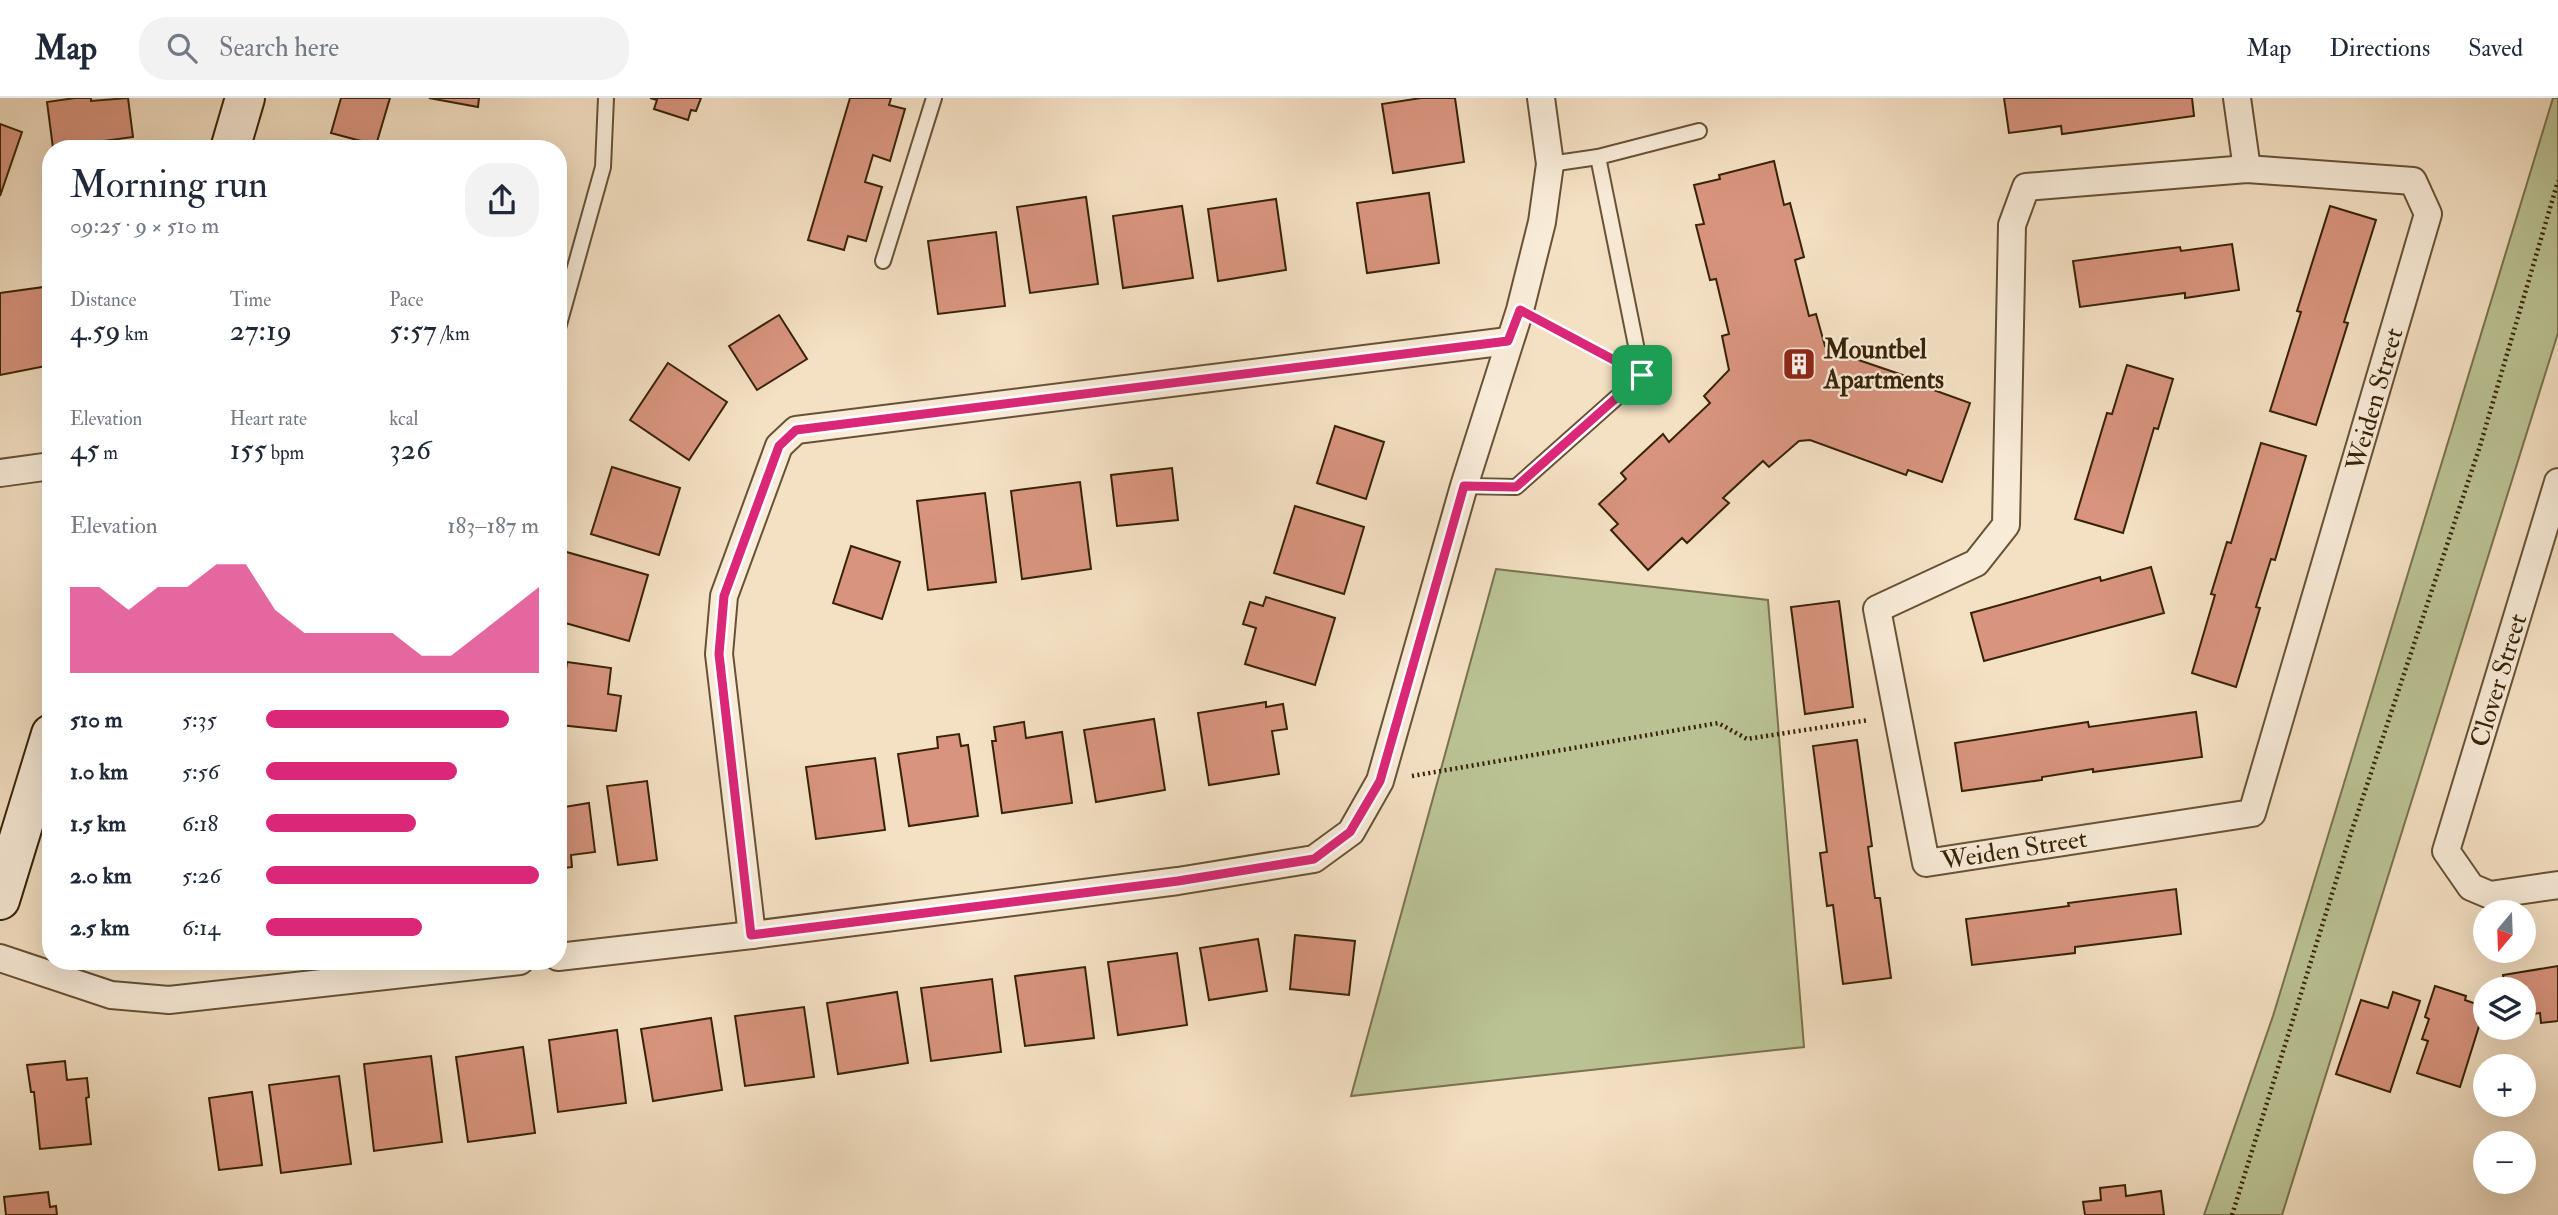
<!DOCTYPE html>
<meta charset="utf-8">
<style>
:root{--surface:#fff;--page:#f2f2f3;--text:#1f2937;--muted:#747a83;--line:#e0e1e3;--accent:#db2777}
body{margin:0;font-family:"IM FELL Double Pica",serif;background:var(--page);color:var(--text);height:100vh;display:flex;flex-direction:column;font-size:26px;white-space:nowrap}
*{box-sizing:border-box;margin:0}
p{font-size:23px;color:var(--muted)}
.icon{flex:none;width:38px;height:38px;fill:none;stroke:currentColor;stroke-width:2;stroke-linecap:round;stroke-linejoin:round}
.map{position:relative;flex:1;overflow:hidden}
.panel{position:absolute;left:42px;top:42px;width:525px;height:830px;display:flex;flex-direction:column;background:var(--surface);border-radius:28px;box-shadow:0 7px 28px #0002}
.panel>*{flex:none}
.needle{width:46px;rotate:199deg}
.controls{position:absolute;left:2473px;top:802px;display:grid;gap:14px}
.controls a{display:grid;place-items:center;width:63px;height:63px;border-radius:50%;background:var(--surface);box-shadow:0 7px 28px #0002;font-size:35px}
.pin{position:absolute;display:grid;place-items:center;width:60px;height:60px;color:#fff;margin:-30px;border-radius:14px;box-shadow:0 4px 10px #0006}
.round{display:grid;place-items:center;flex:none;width:74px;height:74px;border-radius:28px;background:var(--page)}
.headline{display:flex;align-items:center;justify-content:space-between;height:119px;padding:0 28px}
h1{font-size:38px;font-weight:600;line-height:52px}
.stats{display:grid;grid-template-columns:repeat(3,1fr);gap:10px;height:119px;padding:7px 28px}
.stats div{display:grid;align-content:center}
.stats b{font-size:30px;font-weight:600}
.stats small{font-size:19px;font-weight:400}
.stats p{font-size:19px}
.chart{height:196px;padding:14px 28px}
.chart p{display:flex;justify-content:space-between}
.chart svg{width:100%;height:126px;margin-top:7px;fill:var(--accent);opacity:.7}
ul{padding:0 28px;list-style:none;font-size:23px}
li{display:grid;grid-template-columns:112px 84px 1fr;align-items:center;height:52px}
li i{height:18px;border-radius:9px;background:var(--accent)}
header{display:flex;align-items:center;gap:42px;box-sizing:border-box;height:98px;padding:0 35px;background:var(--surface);border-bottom:2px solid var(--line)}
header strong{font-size:33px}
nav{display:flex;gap:38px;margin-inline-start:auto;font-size:24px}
.search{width:490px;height:63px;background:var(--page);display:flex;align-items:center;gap:18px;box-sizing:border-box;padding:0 24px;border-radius:28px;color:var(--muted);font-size:26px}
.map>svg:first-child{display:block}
.green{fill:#bac294;stroke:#79724e;stroke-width:2}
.building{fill:#d8947e;stroke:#382307;stroke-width:2}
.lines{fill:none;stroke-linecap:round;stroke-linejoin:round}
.lane-casing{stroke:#675236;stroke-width:18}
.street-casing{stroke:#675236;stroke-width:30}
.secondary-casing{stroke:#382307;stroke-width:42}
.path{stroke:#382307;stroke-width:4.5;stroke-dasharray:2 3.5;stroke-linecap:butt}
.lane{stroke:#f8ebd8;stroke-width:14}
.street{stroke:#f8ebd8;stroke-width:26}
.secondary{stroke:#f8ebd8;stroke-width:38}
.route-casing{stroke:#fff;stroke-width:14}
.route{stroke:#db2777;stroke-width:9}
.labels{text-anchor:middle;stroke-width:5;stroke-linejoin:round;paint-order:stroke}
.poi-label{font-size:26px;font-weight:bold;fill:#382307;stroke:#f8ebd8;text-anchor:start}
.street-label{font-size:26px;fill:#382307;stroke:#f8ebd8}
</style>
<header>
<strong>Map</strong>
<div class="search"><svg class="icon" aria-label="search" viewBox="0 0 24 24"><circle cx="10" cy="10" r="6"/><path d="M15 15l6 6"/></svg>Search here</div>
<nav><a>Map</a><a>Directions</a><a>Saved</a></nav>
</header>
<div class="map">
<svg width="2558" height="1117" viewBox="0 0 2558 1117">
<rect width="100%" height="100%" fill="#f4e0c3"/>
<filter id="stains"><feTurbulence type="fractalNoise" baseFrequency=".00286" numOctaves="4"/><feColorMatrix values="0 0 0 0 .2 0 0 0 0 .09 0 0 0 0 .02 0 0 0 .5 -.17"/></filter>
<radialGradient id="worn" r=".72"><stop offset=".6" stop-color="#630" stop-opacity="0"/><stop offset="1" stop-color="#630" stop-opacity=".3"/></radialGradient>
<!-- green -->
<g class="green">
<polygon points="2553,0 2558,0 2558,235 2282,1117 2204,1117 2273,918"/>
<polygon points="1496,471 1768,502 1804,949 1351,998"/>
</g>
<!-- building -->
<g class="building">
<polygon points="75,0 91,0 91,3 128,0 133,39 53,50 47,4"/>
<polygon points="341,0 390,0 376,47 331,35"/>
<polygon points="429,0 479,0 478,9"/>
<polygon points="650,0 701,0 696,13 691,12 688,22 654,11 657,2"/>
<polygon points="850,0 891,0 889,7 905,11 890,63 873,57 865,84 882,89 866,143 848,138 844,152 808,142"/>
<polygon points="1421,0 1455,0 1464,64 1393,75 1382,6"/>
<polygon points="2004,0 2192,0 2194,18 2062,36 2061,28 2009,35"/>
<polygon points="0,26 22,34 0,98"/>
<polygon points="1774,63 1784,107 1790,105 1804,159 1795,162 1809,218 1816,216 1825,248 1835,254 1932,287 1931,291 1970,305 1942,384 1908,372 1906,377 1810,342 1799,343 1769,369 1763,363 1723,400 1729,405 1687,445 1682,440 1648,472 1611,432 1618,426 1599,406 1626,381 1621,375 1663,336 1669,344 1710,305 1704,298 1729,272 1722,238 1729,236 1716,181 1710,182 1696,127 1704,126 1694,87 1720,81 1719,77"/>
<polygon points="1429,95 1439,165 1367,175 1357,105"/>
<polygon points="1086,99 1098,186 1030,195 1017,109"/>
<polygon points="1276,101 1286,172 1218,183 1208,111"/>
<polygon points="1182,108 1193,180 1123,190 1113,118"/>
<polygon points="2330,108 2376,122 2344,224 2348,225 2316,327 2270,313 2301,214 2297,213"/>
<polygon points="51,115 51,155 46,116"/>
<polygon points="996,134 1005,208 938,216 928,143"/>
<polygon points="2232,146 2239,192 2185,200 2185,195 2080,209 2073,163 2180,149 2181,153"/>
<polygon points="51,188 51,267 0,277 0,195"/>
<polygon points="779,217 807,261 757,292 729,248"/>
<polygon points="668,265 727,304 689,362 630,322"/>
<polygon points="2127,267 2173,281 2158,331 2154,330 2123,435 2075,421 2107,315 2112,316"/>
<polygon points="1335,328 1384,344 1366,401 1317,385"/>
<polygon points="2261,345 2306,358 2275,462 2271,461 2256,509 2260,510 2236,589 2192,575 2215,497 2211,496 2227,444 2231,445"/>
<polygon points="612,369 680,390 659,457 591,436"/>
<polygon points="1172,370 1178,422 1117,428 1111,377"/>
<polygon points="1080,384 1091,471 1022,481 1011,393"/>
<polygon points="985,395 996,484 928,492 917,403"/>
<polygon points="1295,408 1364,429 1344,496 1274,475"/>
<polygon points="851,448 900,464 882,521 833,505"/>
<polygon points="563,453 648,477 629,543 558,523 558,469"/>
<polygon points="2151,469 2164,515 1984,563 1971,515 2100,479 2101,483"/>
<polygon points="1266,499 1335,520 1315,587 1245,566 1256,530 1243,526 1250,504 1263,508"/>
<polygon points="1839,503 1853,609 1805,616 1791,509"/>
<polygon points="567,564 611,570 608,596 621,598 616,633 560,627 562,612 558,612 558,579 565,579"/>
<polygon points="1266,604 1266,609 1283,606 1287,631 1272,633 1279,676 1209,687 1198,615"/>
<polygon points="2196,614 2202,659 2093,674 2093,671 2042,679 2042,682 1962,693 1955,645 2088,624 2089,629"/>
<polygon points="1154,621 1165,692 1096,704 1084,632"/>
<polygon points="1024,624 1026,640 1062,634 1072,705 1002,715 992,643 996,643 994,629"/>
<polygon points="959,636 961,648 968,647 978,718 909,728 898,656 938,650 937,639"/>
<polygon points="1857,642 1872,748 1868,749 1875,800 1880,800 1891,880 1843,886 1833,807 1827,808 1820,755 1827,754 1813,648"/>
<polygon points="875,660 885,732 816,741 806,669"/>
<polygon points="647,683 657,762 618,767 607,688"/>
<polygon points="589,705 595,754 571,757 572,769 558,771 558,710"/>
<polygon points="2176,791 2181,836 2075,849 2075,855 1972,867 1966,821 2069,808 2068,805"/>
<polygon points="1295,837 1355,843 1349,897 1290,891"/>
<polygon points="1258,841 1267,893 1209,902 1200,850"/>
<polygon points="1177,855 1187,927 1118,937 1108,864"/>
<polygon points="2558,868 2558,923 2541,925 2540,915 2524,917 2524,891 2506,891 2503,877"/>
<polygon points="1085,869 1094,940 1025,948 1015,878"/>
<polygon points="992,881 1001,954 931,963 921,890"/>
<polygon points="2435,888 2466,898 2465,902 2485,909 2460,989 2417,975 2428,943 2422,941 2429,921 2425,919"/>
<polygon points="897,894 908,965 838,976 827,905"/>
<polygon points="2393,894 2420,903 2390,994 2336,976 2361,902 2388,910"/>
<polygon points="804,909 814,979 745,988 735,918"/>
<polygon points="711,920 722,992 653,1003 641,931"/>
<polygon points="617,932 626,1005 558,1014 549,942"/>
<polygon points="523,949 535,1035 468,1044 456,959"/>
<polygon points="431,958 442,1044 374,1053 364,966"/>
<polygon points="65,963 67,982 87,980 89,999 86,1000 91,1046 40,1051 34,994 31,994 27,967"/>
<polygon points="339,978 351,1066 281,1075 269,987"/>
<polygon points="252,994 262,1067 219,1072 209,1000"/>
<polygon points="2125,1087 2126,1098 2161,1093 2164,1117 2085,1117 2083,1104 2101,1102 2100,1090"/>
<polygon points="48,1094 50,1109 56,1108 57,1117 6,1117 4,1099"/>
</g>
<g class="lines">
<defs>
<g id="lane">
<polyline points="1550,66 1598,59 1699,33"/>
<polyline points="883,163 934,0"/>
<polyline points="558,230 603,69 606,0"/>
<polyline points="1464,388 1516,389 1642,277 1598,59"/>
</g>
<g id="street">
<polyline points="2237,0 2247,71"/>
<polygon points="2247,71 2413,83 2428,116 2252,715 1926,765 1877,511 1976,465 2006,427 2012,127 2026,89"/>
<polyline points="0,375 51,368"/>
<polyline points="2558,384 2446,753 2471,789 2490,797 2558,787"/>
<polyline points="752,837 719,556 724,498 779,348 796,332 1508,243"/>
<polyline points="558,859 752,837 1178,783 1314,761 1351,734 1380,683 1464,388 1520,212 1542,124 1550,66 1541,0"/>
<polyline points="0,860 111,897 169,902 520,863"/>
</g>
<g id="secondary">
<polyline points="230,51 245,0"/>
<polyline points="0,802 51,636"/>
</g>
</defs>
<!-- lane casing -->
<use href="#lane" class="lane-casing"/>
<!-- street casing -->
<use href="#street" class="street-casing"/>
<!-- secondary casing -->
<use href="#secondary" class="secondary-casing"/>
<!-- path -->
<g class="path">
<polyline points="1546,226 1615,263"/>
<polyline points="1412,678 1718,625 1747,641 1869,622"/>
<polyline points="2232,1117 2351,735 2480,348 2558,83"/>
</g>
<!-- lane -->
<use href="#lane" class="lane"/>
<!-- street -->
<use href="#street" class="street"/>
<!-- secondary -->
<use href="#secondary" class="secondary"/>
</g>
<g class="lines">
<defs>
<polygon id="route" points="1520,212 1642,277 1516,389 1464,388 1380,683 1350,734 1314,761 1178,783 751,837 719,556 724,498 779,348 796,332 1508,243"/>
</defs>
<!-- route casing -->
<use href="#route" class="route-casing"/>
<!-- route -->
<use href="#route" class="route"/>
</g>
<!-- icons -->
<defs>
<symbol id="building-square" viewBox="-11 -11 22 22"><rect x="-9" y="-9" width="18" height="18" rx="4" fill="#8f2418" stroke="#f8ebd8"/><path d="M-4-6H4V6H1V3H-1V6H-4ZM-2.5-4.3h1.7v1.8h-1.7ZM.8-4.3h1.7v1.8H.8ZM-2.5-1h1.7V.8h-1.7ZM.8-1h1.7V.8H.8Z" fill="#fff"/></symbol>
</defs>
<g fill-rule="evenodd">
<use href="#building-square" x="1780" y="247" width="38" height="38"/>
</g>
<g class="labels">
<!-- poi labels -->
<g class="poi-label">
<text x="1824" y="260">Mountbel<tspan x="1824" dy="30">Apartments</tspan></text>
</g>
<!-- street labels -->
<g class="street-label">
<text transform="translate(2374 301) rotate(-74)" y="9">Weiden Street</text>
<text transform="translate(2498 582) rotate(-73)" y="9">Clover Street</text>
<text transform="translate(2014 751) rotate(-9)" y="9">Weiden Street</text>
</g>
</g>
<rect width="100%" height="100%" filter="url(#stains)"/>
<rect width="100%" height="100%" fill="url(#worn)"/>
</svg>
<div class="controls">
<a><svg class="needle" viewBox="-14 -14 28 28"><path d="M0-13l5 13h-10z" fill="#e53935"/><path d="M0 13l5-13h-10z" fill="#747a83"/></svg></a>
<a><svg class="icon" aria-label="layers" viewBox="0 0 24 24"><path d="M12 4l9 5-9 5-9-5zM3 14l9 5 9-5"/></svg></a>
<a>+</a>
<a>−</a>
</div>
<div class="pin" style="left:1642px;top:277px;background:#1e9e55"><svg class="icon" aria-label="arrive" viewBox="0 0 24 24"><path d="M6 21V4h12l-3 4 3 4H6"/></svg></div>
<section class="panel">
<div class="headline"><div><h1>Morning run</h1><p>09:25 · 9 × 510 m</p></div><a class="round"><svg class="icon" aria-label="share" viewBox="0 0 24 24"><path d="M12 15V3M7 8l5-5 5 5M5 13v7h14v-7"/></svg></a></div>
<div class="stats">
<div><p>Distance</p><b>4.59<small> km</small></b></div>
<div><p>Time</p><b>27:19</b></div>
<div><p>Pace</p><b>5:57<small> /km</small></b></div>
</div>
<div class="stats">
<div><p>Elevation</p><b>45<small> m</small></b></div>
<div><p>Heart rate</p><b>155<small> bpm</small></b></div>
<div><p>kcal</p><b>326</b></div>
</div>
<div class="chart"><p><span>Elevation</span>183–187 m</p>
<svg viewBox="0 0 160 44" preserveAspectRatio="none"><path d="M0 44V14L10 14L20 22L30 14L40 14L50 6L60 6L70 22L80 30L90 30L100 30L110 30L120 38L130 38L140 30L150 22L160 14V44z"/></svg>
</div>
<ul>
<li><b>510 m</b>5:35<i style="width:89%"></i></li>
<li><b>1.0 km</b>5:56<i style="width:70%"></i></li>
<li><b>1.5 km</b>6:18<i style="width:55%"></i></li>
<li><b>2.0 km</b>5:26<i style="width:100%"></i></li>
<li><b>2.5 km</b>6:14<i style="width:57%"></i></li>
</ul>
</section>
</div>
